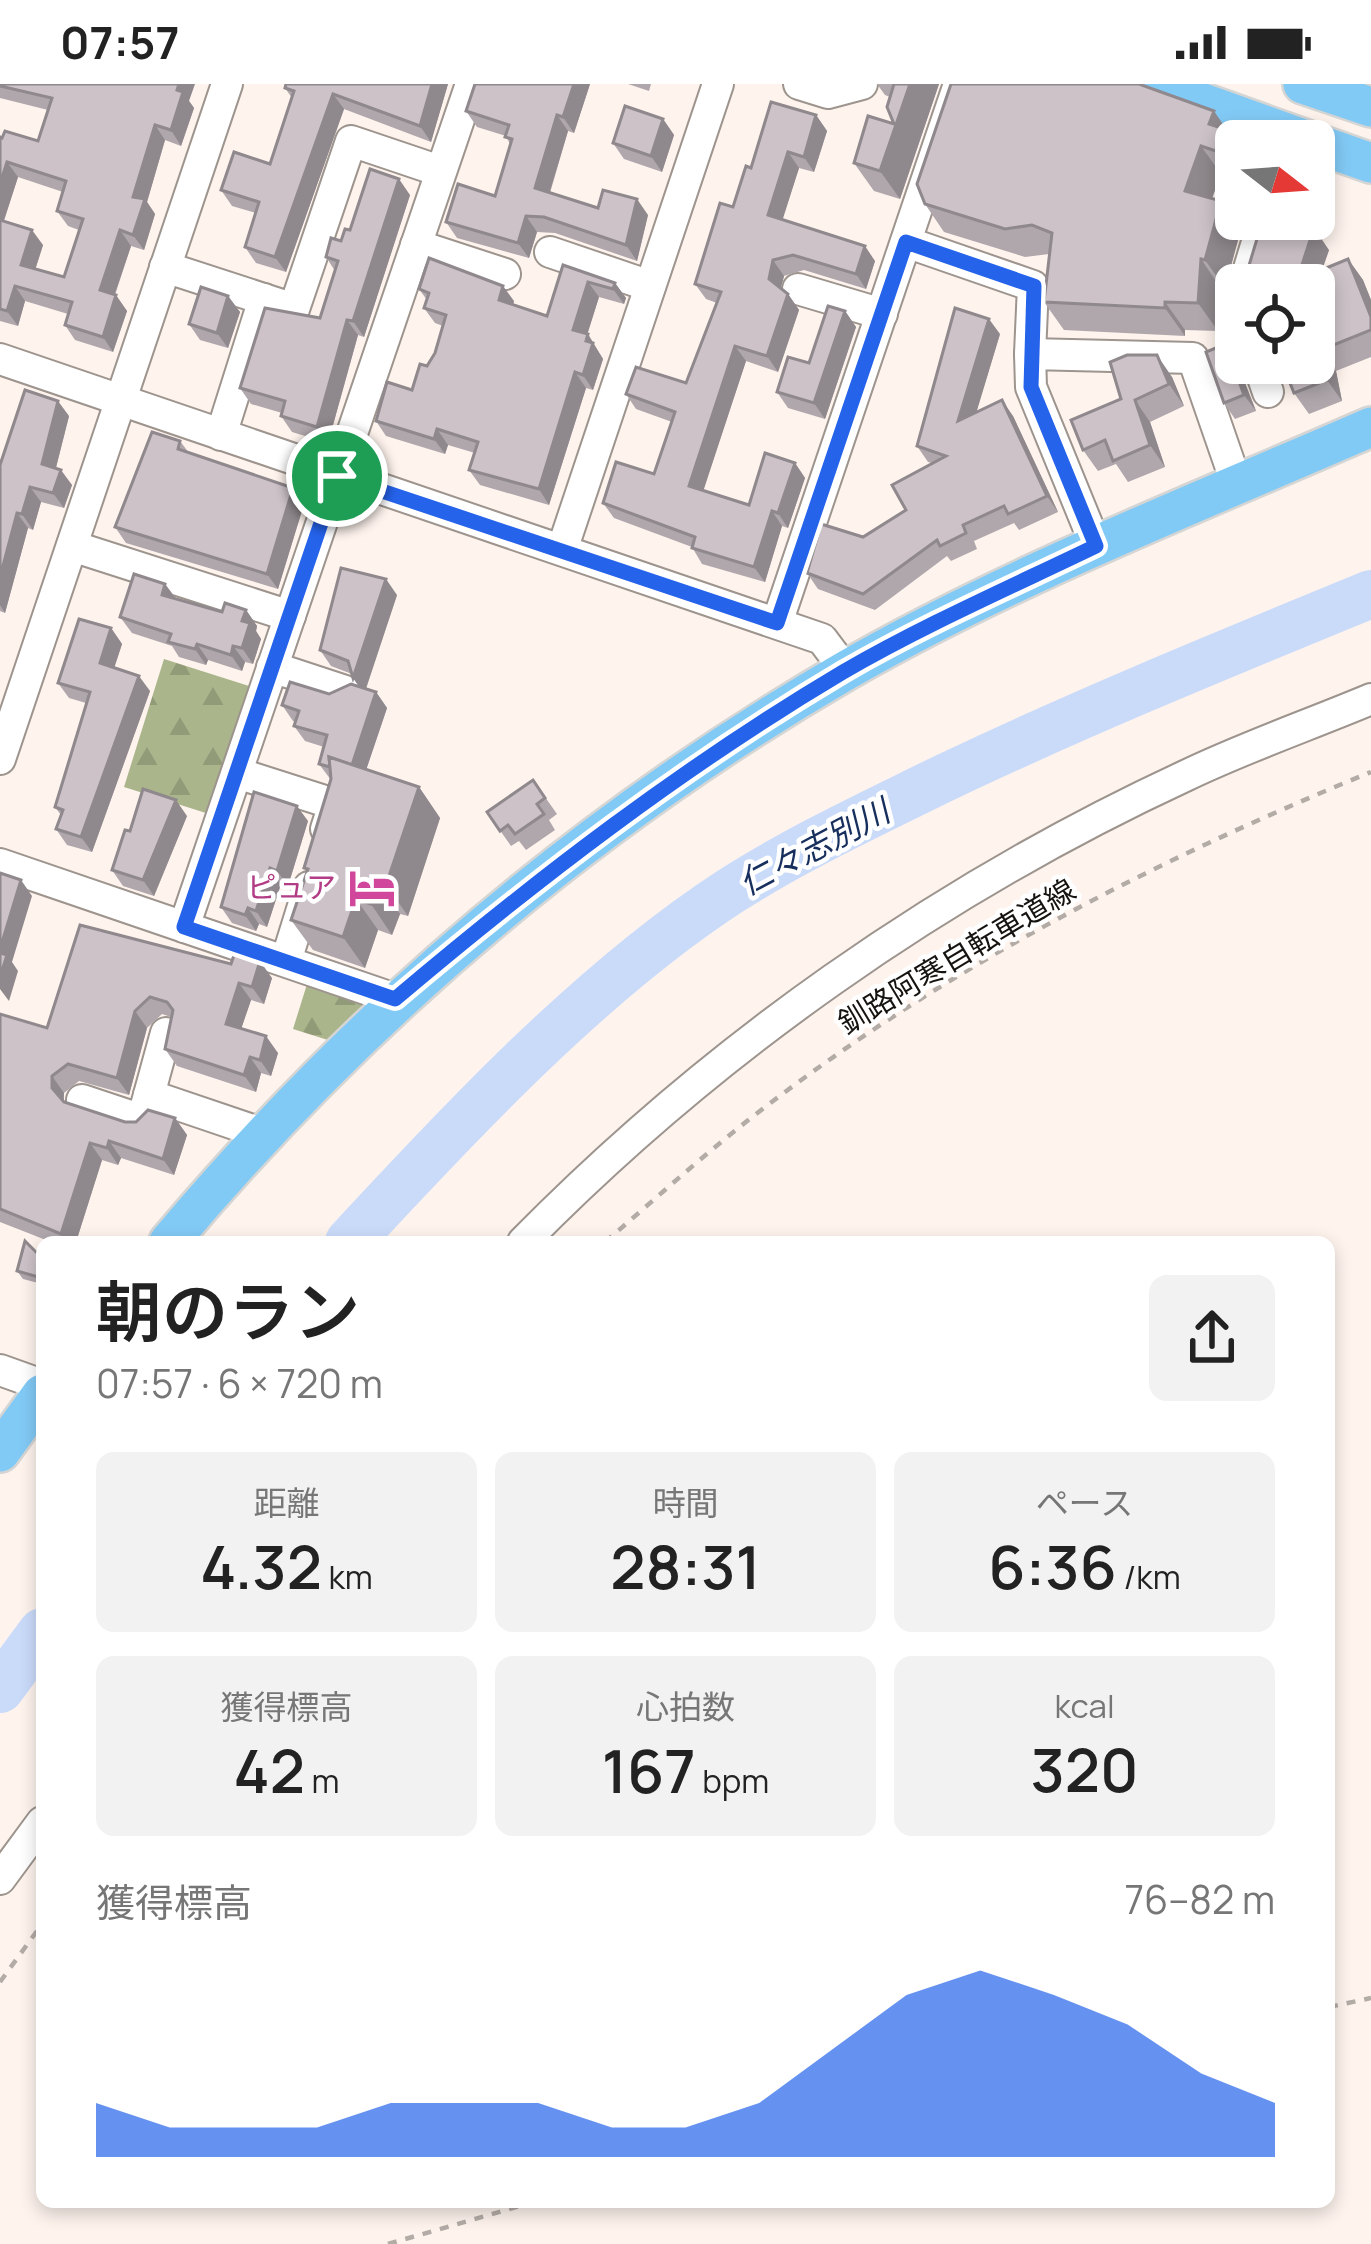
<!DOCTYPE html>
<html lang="ja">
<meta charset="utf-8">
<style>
:root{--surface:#fff;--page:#f2f2f2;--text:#222;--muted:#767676;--accent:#2563eb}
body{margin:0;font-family:Manrope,"Noto Sans JP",sans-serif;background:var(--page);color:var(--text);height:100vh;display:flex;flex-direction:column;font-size:45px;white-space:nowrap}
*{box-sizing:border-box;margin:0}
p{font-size:39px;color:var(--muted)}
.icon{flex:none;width:66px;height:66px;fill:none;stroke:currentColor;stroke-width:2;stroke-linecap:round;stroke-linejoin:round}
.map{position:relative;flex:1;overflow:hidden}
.sheet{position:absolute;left:36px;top:1152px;width:1299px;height:972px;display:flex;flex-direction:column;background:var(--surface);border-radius:18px;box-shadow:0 6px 18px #0003}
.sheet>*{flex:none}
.needle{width:78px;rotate:107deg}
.fabs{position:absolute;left:1215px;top:36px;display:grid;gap:24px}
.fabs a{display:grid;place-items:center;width:120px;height:120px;border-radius:18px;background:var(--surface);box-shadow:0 6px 18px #0003;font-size:60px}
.pin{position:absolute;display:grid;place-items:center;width:102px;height:102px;color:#fff;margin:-51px;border:6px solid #fff;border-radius:50%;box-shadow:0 3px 12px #0007}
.round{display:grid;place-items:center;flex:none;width:126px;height:126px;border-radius:18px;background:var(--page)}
.summary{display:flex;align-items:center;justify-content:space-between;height:204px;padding:0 60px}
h1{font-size:66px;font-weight:600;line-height:90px}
.figures{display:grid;grid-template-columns:repeat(3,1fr);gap:18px;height:204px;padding:12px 60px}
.figures div{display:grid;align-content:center;border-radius:18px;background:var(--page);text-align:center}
.figures b{font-size:60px;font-weight:600}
.figures small{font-size:33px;font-weight:400}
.figures p{font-size:33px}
.chart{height:336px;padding:24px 60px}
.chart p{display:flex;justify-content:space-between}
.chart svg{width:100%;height:216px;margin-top:12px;fill:var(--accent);opacity:.7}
.status{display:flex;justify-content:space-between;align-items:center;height:84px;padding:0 60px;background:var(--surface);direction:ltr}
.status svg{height:33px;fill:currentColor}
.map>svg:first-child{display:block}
.forest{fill:url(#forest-firs)}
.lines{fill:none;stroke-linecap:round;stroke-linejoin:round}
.river{stroke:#cadbfa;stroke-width:48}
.minor-casing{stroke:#9d948e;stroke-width:34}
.major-casing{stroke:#d5d5d4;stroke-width:44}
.path{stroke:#b3aba6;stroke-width:4.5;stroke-dasharray:9 9;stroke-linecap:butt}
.minor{stroke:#fff;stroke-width:30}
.major{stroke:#82caf6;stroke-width:39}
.wall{fill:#afa7ac;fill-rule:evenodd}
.shaded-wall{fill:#8f888c}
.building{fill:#ccc2c8;stroke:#8f888c;stroke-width:3}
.route-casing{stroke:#fff;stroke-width:24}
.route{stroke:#2563eb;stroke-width:15}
.labels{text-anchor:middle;stroke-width:9;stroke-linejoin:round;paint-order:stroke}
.hotel-label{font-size:30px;fill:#b23c85;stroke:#fff;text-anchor:end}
.street-label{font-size:30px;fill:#161310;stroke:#fff}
.water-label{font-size:33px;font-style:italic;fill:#172f5d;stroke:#fff}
</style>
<div class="status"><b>07:57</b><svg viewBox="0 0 49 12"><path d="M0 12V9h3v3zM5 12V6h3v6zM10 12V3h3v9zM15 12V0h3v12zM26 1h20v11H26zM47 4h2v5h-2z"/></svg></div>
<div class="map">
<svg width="1371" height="2160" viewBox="0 0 1371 2160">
<defs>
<pattern id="forest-firs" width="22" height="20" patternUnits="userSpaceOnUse" patternTransform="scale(3)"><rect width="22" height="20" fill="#aab58c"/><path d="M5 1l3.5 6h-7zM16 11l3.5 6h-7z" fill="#929b78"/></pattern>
</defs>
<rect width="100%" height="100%" fill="#fef3ed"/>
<!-- forest -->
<g class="forest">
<polygon points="164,575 249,602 209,730 124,703"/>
<polygon points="308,897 372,918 331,957 293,945"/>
</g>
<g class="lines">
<!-- river -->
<g class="river">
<path d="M349,1158C461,1037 591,898 729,808C796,765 867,732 938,697C1080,629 1225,570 1371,510"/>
<polyline points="0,1605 42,1548"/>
</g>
<defs>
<g id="minor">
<polyline points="799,0 828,9 862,0"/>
<polyline points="906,158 1033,202 1030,270"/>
<polyline points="416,161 505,190"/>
<polyline points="550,168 650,202"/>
<polyline points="165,183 294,225 351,57 440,87"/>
<polyline points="1244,201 1264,135"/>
<polyline points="798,205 882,230"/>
<polyline points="0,275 822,555 846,587"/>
<polyline points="1258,279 1268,308"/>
<polyline points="221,351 264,215"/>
<polyline points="72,462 290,532"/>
<polyline points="1096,462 1031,303 1030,270 1193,274 1237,401"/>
<polyline points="562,466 718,0"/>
<polyline points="777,539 959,0"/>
<polyline points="272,583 345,607"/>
<polyline points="0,675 227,0"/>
<polyline points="237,689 334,720 326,745"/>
<polyline points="0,780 395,915"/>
<polyline points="184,843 471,0"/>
<polyline points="286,877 309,803"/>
<polyline points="149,1011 166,949"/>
<polyline points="82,1016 142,1036 149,1011 264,1050"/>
<path d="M523,1158C713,965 939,806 1185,692C1245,663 1309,641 1371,615"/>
<polyline points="0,1286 42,1301"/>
<polyline points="0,1795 42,1738"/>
</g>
<g id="major">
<polyline points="1150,0 1309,57"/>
<polyline points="1303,0 1371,23"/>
<polyline points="1314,59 1371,79"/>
<path d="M169,1158C361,930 587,737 845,587C1012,491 1195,420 1371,343"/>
<polyline points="0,1368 42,1310"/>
</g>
</defs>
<!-- minor casing -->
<use href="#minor" class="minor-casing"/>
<!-- major casing -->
<use href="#major" class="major-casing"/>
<!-- path -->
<g class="path">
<path d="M605,1158C653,1117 701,1073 751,1034C939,887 1151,778 1371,688"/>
<polyline points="0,1898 42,1840"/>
<polyline points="1329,1923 1371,1914"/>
<polyline points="388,2160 534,2118"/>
</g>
<!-- minor -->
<use href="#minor" class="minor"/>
<!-- major -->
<use href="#major" class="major"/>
</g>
<!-- wall -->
<g class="wall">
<path d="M0,0L189,17L194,24L181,62L165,56L147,118L155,130L144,166L131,162L115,211L127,227L113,268L75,256L65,241L68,230L25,217L18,242L0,237V53L38,57L48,26L0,14ZM18,93L63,108L57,127L68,142L79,146L64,193L35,185L43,161L4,137Z"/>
<polygon points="448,0 431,58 344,25 286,188 256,179 245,163 256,129 232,122 221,106 270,80 292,14 285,4"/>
<polygon points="590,0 574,49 568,47 550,109 598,124 648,131 637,177 555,149 537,148 529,174 457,154 446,138 495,112 510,60 506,52 477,43 466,27"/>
<polygon points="628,0 651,0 649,7"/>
<polygon points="877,0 939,0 900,115 874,107 854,79 894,40 890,13 885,11"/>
<polygon points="816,31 827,47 814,88 799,84 782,136 875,177 866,205 804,186 784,192 781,205 788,210 799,226 778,288 746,277 703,406 749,421 795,379 805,394 788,444 782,442 765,498 702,480 692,463 614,434 603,419 654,390 672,338 636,325 626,310 686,299 717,219 706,215 695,200 751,84"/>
<polygon points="663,35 674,51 662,88 624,75 613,59"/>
<polygon points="1226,45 1236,57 1236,95 1221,90 1212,115 1241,145 1225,204 1220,203 1218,247 1185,246 1185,252 1064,246 1044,218 1049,170 1025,173 944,148 925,120"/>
<polygon points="410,111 364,253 358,251 328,359 292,348 281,332 282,329 251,320 240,304 320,234 335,187 326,173 350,146"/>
<polygon points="1329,166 1322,185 1348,175 1363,196 1371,216 1371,273 1336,287 1342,317 1309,330 1294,309 1314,201 1256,201 1247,188"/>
<polygon points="563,181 615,199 626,214 624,220 599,213 587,250 603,275 593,306 586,304 549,421 480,401 469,386 475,369 448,361 445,370 386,352 376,337 412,306 435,269 443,242 435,239 424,224 427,216 419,205 514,217 513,221 547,232"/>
<polygon points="228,212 240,228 228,264 200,256 189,240"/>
<polygon points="845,227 856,243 825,335 788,324 777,308 809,279"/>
<polygon points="1000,250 976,328 1013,332 1058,428 1019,446 1014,439 974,457 977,465 951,477 947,472 875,526 818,505 807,489 906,426 932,379 928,378 917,362"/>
<polygon points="1225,260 1236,276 1256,327 1235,335 1224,319"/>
<polygon points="1172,293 1184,322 1150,338 1165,383 1128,398 1116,380 1098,387 1083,366 1121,315"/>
<polygon points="69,332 56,384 72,401 64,424 41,418 33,446 28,444 5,529 0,527 0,381"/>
<polygon points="180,357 189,369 304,420 278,505 126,459 115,443"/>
<polygon points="165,500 176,515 222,528 246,526 257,542 256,547 261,555 253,580 245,578 242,587 208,576 206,581 179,573 172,562 132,549 120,533"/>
<polygon points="397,511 366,605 376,608 387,624 366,686 419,703 440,734 408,832 400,830 392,851 378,846 365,884 313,866 291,836 307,788 304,784 331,696 319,680 324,663 305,657 294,642 295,638 293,637 282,621 359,603 352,590 331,582 320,566"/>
<polygon points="111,544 122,560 114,583 150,607 92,768 67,761 56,745 61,731 55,723 86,619 69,614 58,599"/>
<polygon points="533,696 557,730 549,736 555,746 526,766 519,757 511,762 487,728"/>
<polygon points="187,732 154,812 123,802 112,786 130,747"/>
<polygon points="308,737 288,802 281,800 267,843 259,840 256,847 232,839 221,823"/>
<polygon points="80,841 272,894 264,920 251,916 241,945 278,969 271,992 261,989 256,1008 177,982 165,965 171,933 162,930 147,944 129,1011 79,997 64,1009 64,1018 125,1038 175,1034 187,1051 174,1091 121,1074 118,1081 102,1076 76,1158 51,1158 0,1138 0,930 47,944"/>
<polygon points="42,1174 42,1200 23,1195 17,1187"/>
</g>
<!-- shaded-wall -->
<g class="shaded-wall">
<polygon points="179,0 195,0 189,17 194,24 181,62 171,46"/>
<polygon points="432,0 448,0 431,58 420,42"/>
<polygon points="574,0 590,0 574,49 563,33"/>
<polygon points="910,0 939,0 900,115 880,87"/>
<polygon points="333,10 344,25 286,188 275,173"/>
<polygon points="1214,27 1233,55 1209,40"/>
<polygon points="557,31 568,47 546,120 535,104"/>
<polygon points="816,31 827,47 814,88 804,73"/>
<polygon points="663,35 674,51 662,88 651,72"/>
<polygon points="155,41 165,56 147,118 155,130 144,166 133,151 133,113"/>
<polygon points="1201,62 1221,90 1204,135 1185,107"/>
<polygon points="788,68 799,84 779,147 768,131"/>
<polygon points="7,78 18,93 0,148 0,100"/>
<polygon points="399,95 410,111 364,253 353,237"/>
<polygon points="637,115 648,131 637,177 626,161"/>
<polygon points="1221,117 1241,145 1225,204 1205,176"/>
<polygon points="526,132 537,148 529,174 518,159"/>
<polygon points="1314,144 1329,166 1314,210 1297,196"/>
<polygon points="32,146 43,161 32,196 21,181"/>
<polygon points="120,146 131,162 111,221 100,206"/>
<polygon points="865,162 875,177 866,205 856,190"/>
<polygon points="1201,175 1220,203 1218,247 1198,219"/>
<polygon points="1348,175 1363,196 1371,216 1371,233"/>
<polygon points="773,176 784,192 779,211 769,195"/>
<polygon points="588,198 599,213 584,261 573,246"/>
<polygon points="615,199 626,214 624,220 613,205"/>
<polygon points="15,202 25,217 18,242 7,227"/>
<polygon points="503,202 514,217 510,232 499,216"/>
<polygon points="788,210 799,226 778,288 767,272"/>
<polygon points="116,211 127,227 113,268 103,253"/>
<polygon points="228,212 240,228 228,264 217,249"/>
<polygon points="1165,218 1185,246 1185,252 1165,224"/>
<polygon points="845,227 856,243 825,335 814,319"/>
<polygon points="989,235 1000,250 969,353 958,337"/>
<polygon points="347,236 358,251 328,359 317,343"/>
<polygon points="588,250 603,275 593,306 583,291"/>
<polygon points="1225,260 1236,276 1256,327 1244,311"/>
<polygon points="735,262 746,277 700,417 689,402"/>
<polygon points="1321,266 1336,287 1342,317 1327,296"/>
<polygon points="1157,271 1172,293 1184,322 1169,300"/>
<polygon points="575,288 586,304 549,421 539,405"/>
<polygon points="1002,316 1013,332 1058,428 1047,412"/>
<polygon points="1135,316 1150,338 1165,383 1150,361"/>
<polygon points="58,317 69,332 53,395 42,380"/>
<polygon points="437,345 448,361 445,370 434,355"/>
<polygon points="795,379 805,394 788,444 778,429"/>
<polygon points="61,386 72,401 64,424 53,409"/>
<polygon points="30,403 41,418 33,446 22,430"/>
<polygon points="293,404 304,420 278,505 267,490"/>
<polygon points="772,427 782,442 765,498 754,483"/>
<polygon points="17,429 28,444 5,529 0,521 0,493"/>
<polygon points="386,495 397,511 364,610 353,594"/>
<polygon points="165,500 177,516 162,511"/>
<polygon points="246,526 257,542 256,547 261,555 253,580 242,564 242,537"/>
<polygon points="111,544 122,560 111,594 100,579"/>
<polygon points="197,560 208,576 206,581 195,565"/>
<polygon points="233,562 245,578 242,587 231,571"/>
<polygon points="139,592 150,607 92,768 81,753"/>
<polygon points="376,608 387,624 360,704 349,688"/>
<polygon points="419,703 440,734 408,832 386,801"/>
<polygon points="176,716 187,732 154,812 143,796"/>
<polygon points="297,722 308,737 288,802 277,787"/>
<polygon points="270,784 281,800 267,843 256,827"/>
<polygon points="21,796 32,812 12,878 18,887 9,917 0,905 0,865"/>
<polygon points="378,799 400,830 392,851 371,820"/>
<polygon points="356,815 378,846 365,884 343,853"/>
<polygon points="248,824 259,840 256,847 245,831"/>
<polygon points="260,877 272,894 264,920 252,903"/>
<polygon points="239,899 251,916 237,957 226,940"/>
<polygon points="135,927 147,944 129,1011 117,994"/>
<polygon points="266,952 278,969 271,992 260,976"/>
<polygon points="250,973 261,989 256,1008 244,991"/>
<polygon points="52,992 64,1009 63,1021 52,1004"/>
<polygon points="175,1034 187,1051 174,1091 163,1075"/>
<polygon points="109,1057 121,1074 118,1081 107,1064"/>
<polygon points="90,1059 102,1076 76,1158 67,1158 61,1150"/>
</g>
<!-- building -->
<g class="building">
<polygon points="0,0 179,0 177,6 183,8 171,46 155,41 133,113 145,115 133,151 120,146 100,206 116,211 103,253 65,241 72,218 15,202 7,227 0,225 0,136 32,146 21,181 64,193 83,135 57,127 66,97 7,78 0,100 0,53 2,54 5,47 38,57 52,14 0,2"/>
<polygon points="286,0 432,0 420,42 333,10 275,173 245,163 259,118 221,106 234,68 270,80 294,7 285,4"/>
<polygon points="475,0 574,0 563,33 557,31 535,104 598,124 603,106 637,115 626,161 544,133 526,132 518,159 446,138 458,100 495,112 512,55 505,53 509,41 466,27"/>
<polygon points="894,0 910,0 880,87 854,79 868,32 894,40 887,23"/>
<polygon points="951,0 1139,0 1214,27 1209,40 1253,54 1252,57 1236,57 1236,74 1201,62 1185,107 1221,117 1205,176 1201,175 1198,219 1165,218 1165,224 1044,218 1052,149 1032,141 1005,145 925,120 917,100"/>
<polygon points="771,18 816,31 804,73 788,68 768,131 865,162 856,190 793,171 773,176 769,195 788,210 767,272 735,262 689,402 749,421 765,369 795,379 778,429 772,427 754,483 692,464 695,453 603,419 616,378 654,390 675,328 626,310 636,283 686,299 721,208 695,200 720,119 733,123 746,82 751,84"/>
<polygon points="625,22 663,35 651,72 613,59"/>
<polygon points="370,85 399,95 353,237 347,236 317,343 281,332 285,317 240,304 265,224 320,234 338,177 326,173 331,154 341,157 345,145 350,146"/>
<polygon points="1263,135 1286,135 1314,144 1297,196 1348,175 1371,233 1371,246 1321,266 1327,296 1294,309 1286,289 1300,284 1298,279 1314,279 1314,201 1267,201 1264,194 1247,188"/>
<polygon points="429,174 503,202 499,216 547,232 563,181 615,199 613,205 588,198 573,246 588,250 586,257 593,259 583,291 575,288 539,405 469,386 478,358 437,345 434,355 376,337 387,298 412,306 420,280 427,282 435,269 446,231 424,224 429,209 419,205"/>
<polygon points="201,203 228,212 217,249 189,240"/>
<polygon points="828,222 845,227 814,319 777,308 788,273 809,279"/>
<polygon points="955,224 989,235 958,337 1002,316 1047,412 1008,430 1004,422 963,441 966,449 940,462 937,456 863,510 807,489 821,440 863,453 906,426 892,401 946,372 917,362"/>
<polygon points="1225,260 1244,311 1224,319 1206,268"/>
<polygon points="1127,271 1157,271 1169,300 1135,316 1150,361 1113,377 1105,356 1083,366 1071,336 1121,315 1110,278"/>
<polygon points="25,306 58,317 42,380 61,386 53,409 30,403 22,430 17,429 0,493 0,381"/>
<polygon points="152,348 180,357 178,365 293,404 267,490 115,443"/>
<polygon points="341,484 386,495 353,594 348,577 320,566"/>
<polygon points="134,490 165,500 162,511 222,528 225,519 246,526 242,537 250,539 242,564 233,562 231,571 197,560 195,565 168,558 171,550 120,533"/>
<polygon points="79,535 111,544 100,579 139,592 81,753 56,745 63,726 55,723 90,608 58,599"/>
<polygon points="290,598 329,610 351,600 376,608 352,681 329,673 330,683 319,680 327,651 294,642 299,627 282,621"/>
<polygon points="329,673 419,703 386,801 378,799 371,820 356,815 343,853 291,836 308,785 304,784 331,695"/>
<polygon points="533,696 545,714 537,720 544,730 515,750 508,741 500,747 487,728"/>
<polygon points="143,705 176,716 143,796 112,786 125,746 130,747"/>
<polygon points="254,708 297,722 277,787 270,784 256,827 248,824 245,831 221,823"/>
<polygon points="0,789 21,796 0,865"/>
<polygon points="80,841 231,880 235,868 260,877 252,903 239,899 226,940 266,952 260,976 250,973 244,991 165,965 173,926 167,918 150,913 135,927 117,994 68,980 52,992 52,1004 64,1018 125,1038 136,1038 148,1026 175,1034 163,1075 109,1057 107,1064 90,1059 61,1150 0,1125 0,930 47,944"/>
<polygon points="0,869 7,871 0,893"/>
<polygon points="25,1157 42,1174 42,1194 17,1187"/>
</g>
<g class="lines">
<defs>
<path id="route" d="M906,158L1034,202L1031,303L1096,462C1011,503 924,541 843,588C683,683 537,795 395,915L184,843L337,392L777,539Z"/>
</defs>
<!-- route casing -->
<use href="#route" class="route-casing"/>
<!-- route -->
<use href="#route" class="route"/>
</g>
<!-- icons -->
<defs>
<symbol id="hotel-bare" viewBox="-9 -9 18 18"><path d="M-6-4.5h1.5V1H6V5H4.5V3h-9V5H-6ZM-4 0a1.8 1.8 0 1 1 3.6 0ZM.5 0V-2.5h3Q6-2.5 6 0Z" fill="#d1479c" stroke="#fff" stroke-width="2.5" paint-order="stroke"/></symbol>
</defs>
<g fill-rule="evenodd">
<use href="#hotel-bare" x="339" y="771" width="66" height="66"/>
</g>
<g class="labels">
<!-- hotel labels -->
<g class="hotel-label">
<text x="336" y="814">ピュア</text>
</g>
<!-- street labels -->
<g class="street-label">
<text transform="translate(957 873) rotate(-31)" y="10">釧路阿寒自転車道線</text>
</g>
<!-- water labels -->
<g class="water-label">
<text transform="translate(814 763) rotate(-28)" y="12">仁々志別川</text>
</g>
</g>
</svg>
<div class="fabs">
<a><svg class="needle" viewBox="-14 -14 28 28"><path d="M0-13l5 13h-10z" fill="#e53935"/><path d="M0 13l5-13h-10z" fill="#767676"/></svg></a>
<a><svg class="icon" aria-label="locate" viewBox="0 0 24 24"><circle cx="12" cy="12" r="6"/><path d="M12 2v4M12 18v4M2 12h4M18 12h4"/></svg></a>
</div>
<div class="pin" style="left:337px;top:392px;background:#1e9e55"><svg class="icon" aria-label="arrive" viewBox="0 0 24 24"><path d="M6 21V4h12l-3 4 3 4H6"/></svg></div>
<section class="sheet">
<div class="summary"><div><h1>朝のラン</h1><p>07:57 · 6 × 720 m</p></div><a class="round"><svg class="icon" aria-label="share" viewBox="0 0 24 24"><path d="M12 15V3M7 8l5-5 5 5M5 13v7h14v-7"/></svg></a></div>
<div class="figures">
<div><p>距離</p><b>4.32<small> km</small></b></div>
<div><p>時間</p><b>28:31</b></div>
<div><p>ペース</p><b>6:36<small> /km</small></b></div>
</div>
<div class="figures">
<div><p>獲得標高</p><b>42<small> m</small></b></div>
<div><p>心拍数</p><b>167<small> bpm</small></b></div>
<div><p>kcal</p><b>320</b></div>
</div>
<div class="chart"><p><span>獲得標高</span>76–82 m</p>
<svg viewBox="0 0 160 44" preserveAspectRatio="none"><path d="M0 44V33L10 38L20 38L30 38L40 33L50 33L60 33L70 38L80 38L90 33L100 22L110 11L120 6L130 11L140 17L150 27L160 33V44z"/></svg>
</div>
</section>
</div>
